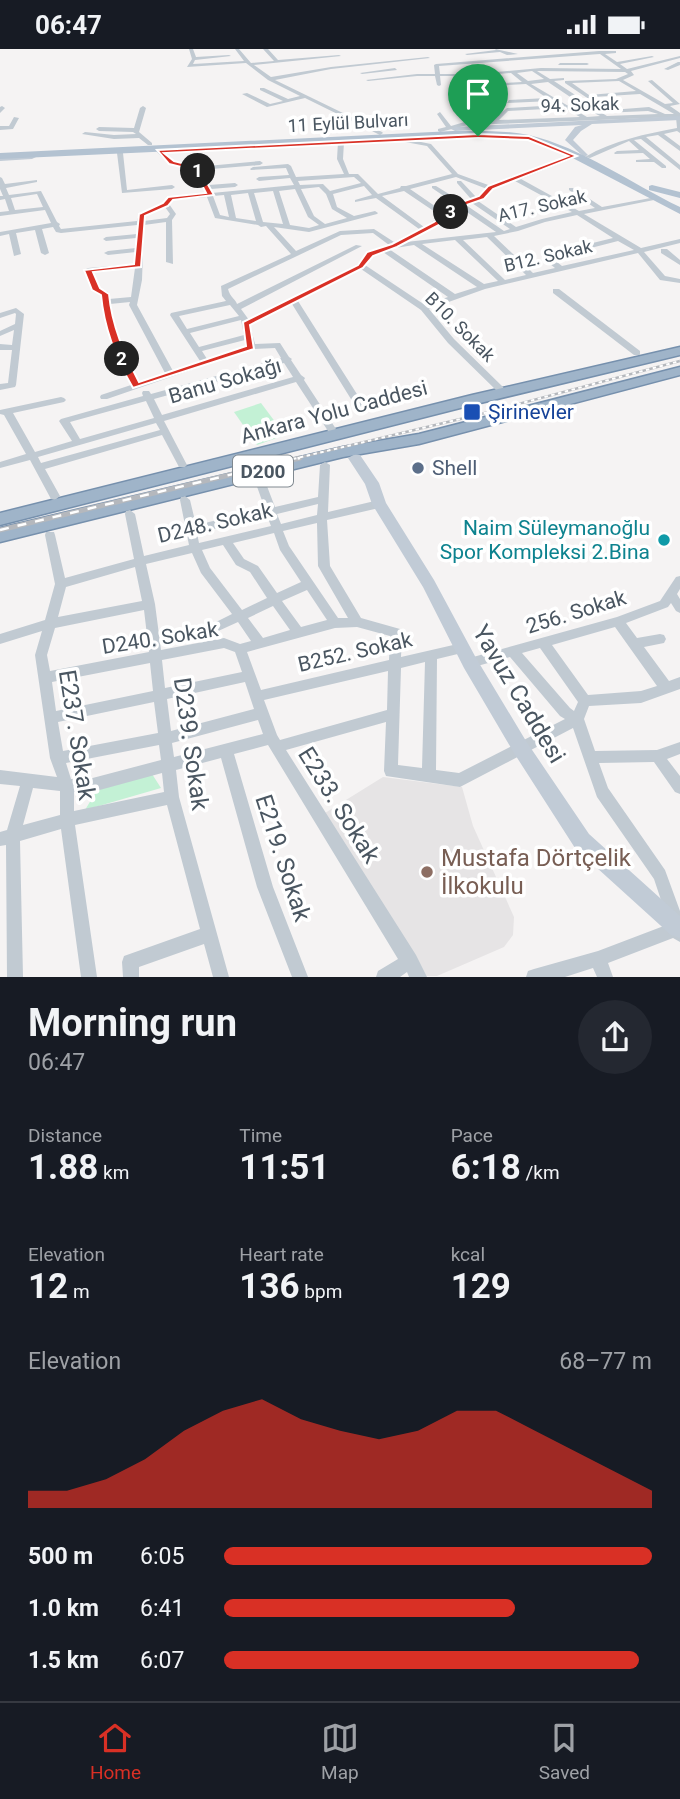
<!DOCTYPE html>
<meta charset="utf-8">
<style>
:root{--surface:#171b24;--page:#242831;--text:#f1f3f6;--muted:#9ea1a6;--line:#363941;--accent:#d93025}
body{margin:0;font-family:Roboto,sans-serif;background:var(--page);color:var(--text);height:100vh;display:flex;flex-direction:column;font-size:26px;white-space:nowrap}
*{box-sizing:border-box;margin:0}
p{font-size:23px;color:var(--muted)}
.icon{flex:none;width:38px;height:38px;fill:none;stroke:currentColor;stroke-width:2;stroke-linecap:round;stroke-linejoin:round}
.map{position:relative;height:928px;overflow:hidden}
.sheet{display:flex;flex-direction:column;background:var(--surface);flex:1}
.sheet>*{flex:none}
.pin{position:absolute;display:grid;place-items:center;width:60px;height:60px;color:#fff;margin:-72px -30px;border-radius:50% 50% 50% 0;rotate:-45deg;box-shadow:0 0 7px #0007}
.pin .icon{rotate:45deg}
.km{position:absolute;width:35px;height:35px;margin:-18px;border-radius:50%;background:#222;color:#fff;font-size:19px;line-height:35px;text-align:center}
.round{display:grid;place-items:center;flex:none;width:74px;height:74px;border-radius:37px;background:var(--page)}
.summary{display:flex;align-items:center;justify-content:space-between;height:119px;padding:0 28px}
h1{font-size:38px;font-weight:700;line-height:52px}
.metrics{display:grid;grid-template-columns:repeat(3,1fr);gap:10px;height:119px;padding:7px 28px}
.metrics div{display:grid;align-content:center}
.metrics b{font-size:35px;font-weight:700}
.metrics small{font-size:19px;font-weight:400}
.metrics p{font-size:19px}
.chart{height:196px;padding:14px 28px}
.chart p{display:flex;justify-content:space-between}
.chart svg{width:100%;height:126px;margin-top:7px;fill:var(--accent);opacity:.7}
ul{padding:0 28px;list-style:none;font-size:23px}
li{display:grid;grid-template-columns:112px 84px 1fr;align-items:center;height:52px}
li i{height:18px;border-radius:9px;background:var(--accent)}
.status{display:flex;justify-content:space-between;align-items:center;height:49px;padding:0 35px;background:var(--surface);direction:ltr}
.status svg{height:19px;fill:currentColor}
.menu{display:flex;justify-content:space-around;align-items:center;height:98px;border-top:2px solid var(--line);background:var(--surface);font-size:19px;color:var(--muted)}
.menu a{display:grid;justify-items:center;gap:4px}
.menu .active{color:var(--accent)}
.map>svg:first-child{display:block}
.education{fill:#e6e4e5}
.green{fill:#c3f1d5}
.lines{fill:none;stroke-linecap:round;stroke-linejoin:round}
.trunk-casing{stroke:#7690ad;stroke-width:3}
.minor{fill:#c1cad2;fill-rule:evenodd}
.secondary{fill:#c1cbd6;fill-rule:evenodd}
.primary{fill:#b3c2d1;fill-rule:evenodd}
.trunk{fill:#9fb4c9;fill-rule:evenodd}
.rail-far1-casing{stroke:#b5b8bd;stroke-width:2.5}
.rail-casing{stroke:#b5b8bd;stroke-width:5}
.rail-far1{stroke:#fff;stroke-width:2;stroke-dasharray:3.5;stroke-linecap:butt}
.rail{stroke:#fff;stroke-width:2.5;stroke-dasharray:9;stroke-linecap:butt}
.route{fill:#d93025;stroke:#fff;stroke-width:2;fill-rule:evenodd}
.transit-dot{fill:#1a4fb4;stroke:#fff;stroke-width:2.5}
.service-dot{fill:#5c6f8a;stroke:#fff;stroke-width:2.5}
.culture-dot{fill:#0f9aa8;stroke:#fff;stroke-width:2.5}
.education-dot{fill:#8d6e63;stroke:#fff;stroke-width:2.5}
.labels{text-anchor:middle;stroke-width:7;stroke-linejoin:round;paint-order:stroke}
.far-street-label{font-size:18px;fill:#4a5661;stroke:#fff}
.shield{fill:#fff;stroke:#808990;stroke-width:2}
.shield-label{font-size:19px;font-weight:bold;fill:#4a5661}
.street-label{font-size:21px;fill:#4a5661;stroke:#fff}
.transit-label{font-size:21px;fill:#164399;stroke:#fff;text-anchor:start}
.service-label{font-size:21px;fill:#4e5e75;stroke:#fff;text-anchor:start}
.culture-label{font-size:21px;fill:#0d838f;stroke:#fff;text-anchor:end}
.near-street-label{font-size:24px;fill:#4a5661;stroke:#fff}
.near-education-label{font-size:24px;fill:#785e54;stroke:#fff;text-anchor:start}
</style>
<div class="status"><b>06:47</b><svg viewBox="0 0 49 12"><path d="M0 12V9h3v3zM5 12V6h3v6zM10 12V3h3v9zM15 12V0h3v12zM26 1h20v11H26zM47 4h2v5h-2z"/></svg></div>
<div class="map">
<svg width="680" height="928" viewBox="0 0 680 928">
<rect width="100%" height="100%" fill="#f5f3f3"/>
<!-- education -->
<polygon class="education" points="383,728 462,738 473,777 514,868 513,886 504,898 437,927 425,927 325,764"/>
<!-- green -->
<g class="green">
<polygon points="261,354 285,386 257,396 234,363"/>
<polygon points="152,725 161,739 85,761 97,741"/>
</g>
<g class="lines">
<defs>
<g id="trunk">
<polygon points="680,298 680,306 472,356 0,476 0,464 472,346"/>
<polygon points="680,318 680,326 419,395 343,408 0,493 0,479 343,398 419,385"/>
</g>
</defs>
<!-- trunk casing -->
<use href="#trunk" class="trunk-casing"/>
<!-- minor -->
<g class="minor">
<polygon points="189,0 193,0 196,8 229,6 231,7 195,11 193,15 244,12 235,0 239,0 251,14 274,12 263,0 268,0 278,11 339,6 341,7 254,16 271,28 331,18 428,8 430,9 331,20 275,31 382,83 383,84 380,86 305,49 267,58 242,45 247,44 270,55 283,52 260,41 260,39 264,39 288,50 300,47 268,31 246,14 187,18 192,10"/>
<polygon points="495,0 518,5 507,6 500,3 467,6 465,5 496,1"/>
<path d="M599,2H616V4L605,5L617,13L652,7L654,8L620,15L627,20L680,7V9L631,22L634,26L623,31L665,55L673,54L648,32L652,31L680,55L670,57L680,64V84L677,82L664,85L680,97V102L658,86L646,88L680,116V121L641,90L634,91L666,117V119H662L654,113H636V111L650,110L643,104L615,105L614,104L617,102L639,101L629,92L590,109L585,108C614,91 646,85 677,79L676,68L468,76L440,83L438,82V80L446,78L437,65L440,63L451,77L468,72L493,71L507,59L559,56L551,52L507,54L509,51L547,49L526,35L475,38L472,27H440L441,36L439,37L437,36L435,27H417L368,32L366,31L417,25H435L434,16L436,15ZM600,5L621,20L541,19L474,25H440L439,17ZM532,22L544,30L528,32L517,24ZM537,22L625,23L628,25L616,30L565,32V34L605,61H598L554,32L564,31V29L550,30ZM511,24L522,33L504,34L485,26ZM477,27H478L494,34L479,35ZM619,32L636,42L589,46L572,34ZM548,33L594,64L600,67L587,68L531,35ZM640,45L674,65H665L649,58L611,61L593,48ZM564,59L580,68L499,71L508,62ZM648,62L658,65L607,67L602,64Z"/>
<polygon points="678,13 680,13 680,16 668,21 664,20"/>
<polygon points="560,14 587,14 589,15 587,16 558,16"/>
<polygon points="395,19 397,21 362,25 360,24"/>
<polygon points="2,57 5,59 0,64 0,58"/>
<polygon points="143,57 146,59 139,83 152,94 152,96 148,96 139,89 114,90 82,85 85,83 114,86 136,85 133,83 99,82 96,80 99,78 134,79 140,59"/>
<polygon points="14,68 19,69 13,80 0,81 0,77 9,77"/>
<path d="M396,88L431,95L458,125L491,137L511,129V127H516L572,106H576V108L521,130L579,162L595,159L569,141V139H573L602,158L656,148L657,149L654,151L584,165L641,199L680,190V194L644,203L665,227L680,230V234L660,231L638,204L485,240L429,260L454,290L503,338L504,340L500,343L497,342L448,294L421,261L361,220L298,252L367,361L365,363H359L292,255L250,276L255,295L280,294L289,308L292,310L291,311L301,326L305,329L304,331L336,380L334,382H328L296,333L164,372L187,416L185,418H179L162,386L45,420L60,447L55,451L51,450L30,411L0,419V413L26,405L4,366L0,365V361L61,348L64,349L66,351L64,353L13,364L35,403L72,392L59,372L61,370L143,347L142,344L143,342H149L151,345L281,309L275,299L252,300L107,350H101L100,348L101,346L131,336C116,306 104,280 101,246L92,241L84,221L88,219L135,215L136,203L108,206L104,204L108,202L136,199V189L106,192L103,190L106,188L137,185V176L61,184L56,183L53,178L42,180L49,204L45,206L41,204L35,181L16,184L21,205L14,207L9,185L0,187V183L51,174L45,161L0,167V163L9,162L5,150L0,151V147H3L0,140V128L2,129L5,135L37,131V133L6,139L9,146L41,142L57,173L60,175L59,177L61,180L137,172L139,165L164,154L169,148L206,144C196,113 192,126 170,114C165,112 161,107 157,103V101L159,100L173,112L196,118L260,112L263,114L260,116L200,121L209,136L235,134L238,136L235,138L211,140L212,144L294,136L290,129L259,132L256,130L259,128L289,126L286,119L251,121L250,120L253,118L288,115L291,117L296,128L344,125L337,110L338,93L341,91L344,93L343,110L349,125H358L378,145L400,139L401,137H406L452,125L427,97L394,91L393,90ZM354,128L361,134L330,142L323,135L300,136L298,132ZM456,128L487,140L476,148L461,132H457V134L471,150L462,153L436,137H432V139L457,156L445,164L410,140ZM515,132L572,163L542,170L516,178L478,152L493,140ZM364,137L372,146L355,151V153L376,149L419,180L394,193L374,180L340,182L296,202L274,178L309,183L377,165L378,164L375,162L354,167L337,158L333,145ZM319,138L326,145L332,160L347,169L325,175L314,167L301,140ZM295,140L308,168L319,176L309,179L290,176L279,142ZM273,142L283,175L263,173L254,144ZM404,142L441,167L424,178L382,147ZM248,144L256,172L236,169L231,146ZM37,145L43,158L15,161L11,149ZM224,146L229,168L220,166L213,147ZM207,148L215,169L258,176L261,178L266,177L291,205L221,237L222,247L226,252L171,264L170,266L200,312L173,322L137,256L142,231L144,176L166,173V213L173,215L172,171L176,165L169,155L173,151ZM472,154L510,180L504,182L466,156ZM165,158L170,165L167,169L144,172V167ZM461,159L496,183L406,193L438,175ZM577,166L613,189L544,206V210L555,219L533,224L494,187L518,182L545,173ZM373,184L389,196L367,203L358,215L249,271L241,260L362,197L356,196L237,255C236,251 230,248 228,240L341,186ZM487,188L526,226L505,231L463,191ZM455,191L498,232L484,235L422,195ZM618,192L634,201L562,217L552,209ZM414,196L477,238L455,245L389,200ZM383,203L448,248L425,256L365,216L373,207ZM135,219L131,248L109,250L108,243L99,240L92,223ZM130,253L129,256L165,324L138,333C126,309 112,283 110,255ZM230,256L239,267L187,280L179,267ZM241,271L244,286L199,298L190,284ZM245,291L247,297L207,310L202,302ZM284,314L293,328L162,366L154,350ZM146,352L154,369L80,390L70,373ZM156,374L160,381L41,414L38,408Z"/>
<polygon points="120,102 123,104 127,141 172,136 175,138 172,140 122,144 117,104"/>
<polygon points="661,200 667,200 680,211 680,216 661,204"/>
<polygon points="553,240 559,240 640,302 640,306 634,306 553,244"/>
<polygon points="16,259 24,265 16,336 15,338 0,341 0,335 8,334 12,301 0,301 0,295 12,296 14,281 0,287 0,282 15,275 16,265 15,264 0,269 0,264"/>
<path d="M325,413L330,416L328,463L379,451L384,455L379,459L327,471L330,517L361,569L400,580L402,584L401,608L462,594L466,595L468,599L466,603L437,610L436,721L459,724L565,670L560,667L510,608L470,619L466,618L464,614L466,610L617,568L660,552L676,528L680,527V540L677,545L680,550V564L676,562L671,554L668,558L626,574L637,589L660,585L664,586L666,590L664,594L644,598L669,632L680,628V640L641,654L589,657L584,670L595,702L657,701L680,693V705L667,710L680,727V745L675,743L654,713L599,714L608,739L665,821L680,862V893L673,889L608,914L613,928H597L593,919L565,928H526L528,922L534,920L598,902L669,875L654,830L597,748L573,679L460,738L386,727L384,722L386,673L286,701L416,906L427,928H409L407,923L400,928H376L378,922L398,910L268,696L234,705L273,838L308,928H292L257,838L221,709L176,721L179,748L229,928H213L204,895L139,918V928H123L122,913L124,907L200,880L167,756L75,776L97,928H81L61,780L20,792L23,928H7L6,796L0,797V783L7,781L20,737L0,735V721L57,728L50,709L35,606L42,582L0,595V585L45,571L55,535L45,486L46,483H54L55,486L65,529L134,510L125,465L126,462L130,461L135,465L144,507L189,496L180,451L181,448L185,447L190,451L196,476L265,460L255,432L260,429L265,432L275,458L318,448L320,416ZM318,455L317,466L281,475L277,465ZM267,467L271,477L199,494L197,484ZM317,474L318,517L348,569H338L289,497L283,482ZM274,484L280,501L301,533L277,544L258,517L244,510L233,494ZM223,496L236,516L250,523L267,549L242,561L210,519L202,501ZM192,504L201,524L232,565L212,575L210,578L212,581L216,583L238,573L251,592L240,595L224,589L161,601L155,555L146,515ZM135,518L142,552L58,568L66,538ZM307,541L327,571L301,578L282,552ZM273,557L290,581L263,589L248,569ZM144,561L149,603L50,622L47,606L55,579ZM357,578L390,587L389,611L261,641L247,603L335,579ZM615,578L657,637L641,642L588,646L552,596ZM224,599L235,603L242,623L165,639L162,611ZM540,599L578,653L574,662L570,659L522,604ZM425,613L422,719L398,716L401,619ZM150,614L153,642L56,662L52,633ZM388,622L387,661L280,691L277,686L264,651ZM245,633L254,660L171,682L167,650ZM154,653L158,684L63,702L58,673ZM258,671L263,685L174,708L172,694ZM159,696L161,711L85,731L71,730L66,714ZM162,724L164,743L74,762V743L85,745ZM33,739L60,742V766L23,776Z"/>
</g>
<!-- secondary -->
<g class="secondary">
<polygon points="680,67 680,71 592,75 581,82 573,91 588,106 584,108 565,91 575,78 582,76 455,82 451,80 455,78"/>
<polygon points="35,106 36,108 32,110 0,112 0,108"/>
<polygon points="355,405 360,406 379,434 386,454 434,531 476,609 526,692 589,785 680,867 680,889 671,886 575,799 514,704 464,619 423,538 372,455 365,435 348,409"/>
</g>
<!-- primary -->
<g class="primary">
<path d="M453,82C478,82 504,81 529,86C583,99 630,134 680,158V165L565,105L527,91L501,87L0,110V104Z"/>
<polygon points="652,136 680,143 680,149 649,141 649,137"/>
</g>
<!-- trunk -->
<use href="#trunk" class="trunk"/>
<defs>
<polyline id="rail-far1" points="293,410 477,366 680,312"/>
<polyline id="rail" points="0,481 300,409"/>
</defs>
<!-- rail-far1 casing -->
<use href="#rail-far1" class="rail-far1-casing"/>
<!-- rail casing -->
<use href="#rail" class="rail-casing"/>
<!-- rail-far1 -->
<use href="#rail-far1" class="rail-far1"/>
<!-- rail -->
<use href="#rail" class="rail"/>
</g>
<!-- route -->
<path class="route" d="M478,85L529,87L577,107L493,140L484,150L464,157L439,176L397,198L373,207L363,219L250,276L254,300L133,339C116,310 104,279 101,246L92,241L84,221L134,215L139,165L163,154L168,148L206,144L194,121L169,115L157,101ZM478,89L528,91L568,107L488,137L479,147L459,154L434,173L392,195L367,203L358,216L243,273L246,297L139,333C124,304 112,277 109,245L100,239L93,223L141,218L145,167L168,157L173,151L214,146L198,118L174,112L164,104Z"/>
<!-- markers -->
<rect class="transit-dot" x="463" y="354" width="18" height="18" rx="3.5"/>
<circle class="service-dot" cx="418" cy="419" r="7"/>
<circle class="culture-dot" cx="664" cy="491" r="7"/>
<circle class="education-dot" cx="427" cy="823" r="7"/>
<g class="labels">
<!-- far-street labels -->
<g class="far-street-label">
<text transform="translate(580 56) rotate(-2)" y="6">94. Sokak</text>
<text transform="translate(348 74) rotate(-3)" y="6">11 Eylül Bulvarı</text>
<text transform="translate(542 157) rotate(-13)" y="6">A17. Sokak</text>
<text transform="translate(548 207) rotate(-13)" y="6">B12. Sokak</text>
<text transform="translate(460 278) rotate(45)" y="6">B10. Sokak</text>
</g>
<!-- shield labels -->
<rect class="shield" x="233" y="406.5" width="60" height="31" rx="5"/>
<g class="shield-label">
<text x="263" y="429">D200</text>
</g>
<!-- street labels -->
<g class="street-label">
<text transform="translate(225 332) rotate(-16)" y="7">Banu Sokağı</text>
<text transform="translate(334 363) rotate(-15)" y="7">Ankara Yolu Caddesi</text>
<text transform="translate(215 474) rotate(-13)" y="7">D248. Sokak</text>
<text transform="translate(576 563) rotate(-17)" y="7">256. Sokak</text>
<text transform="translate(160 589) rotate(-9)" y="7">D240. Sokak</text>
<text transform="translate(355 603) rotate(-13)" y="7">B252. Sokak</text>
</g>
<!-- transit labels -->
<g class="transit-label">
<text x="488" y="370">Şirinevler</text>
</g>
<!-- service labels -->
<g class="service-label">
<text x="432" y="426">Shell</text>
</g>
<!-- culture labels -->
<g class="culture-label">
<text x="650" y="486">Naim Süleymanoğlu<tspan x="650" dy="24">Spor Kompleksi 2.Bina</tspan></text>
</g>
<!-- near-street labels -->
<g class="near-street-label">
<text transform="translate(519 645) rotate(59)" y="8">Yavuz Caddesi</text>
<text transform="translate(77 686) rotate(81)" y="8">E237. Sokak</text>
<text transform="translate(191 695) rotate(82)" y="8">D239. Sokak</text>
<text transform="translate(339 756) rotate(58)" y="8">E233. Sokak</text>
<text transform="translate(283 809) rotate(72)" y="8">E219. Sokak</text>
</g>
<!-- near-education labels -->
<g class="near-education-label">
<text x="441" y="817">Mustafa Dörtçelik<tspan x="441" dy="28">İlkokulu</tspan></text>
</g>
</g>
</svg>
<div class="pin" style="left:478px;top:87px;background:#1e9e55"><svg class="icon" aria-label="arrive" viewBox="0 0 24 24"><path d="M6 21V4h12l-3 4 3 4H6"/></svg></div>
<b class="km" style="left:198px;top:122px">1</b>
<b class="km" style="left:122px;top:310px">2</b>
<b class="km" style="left:451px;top:163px">3</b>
</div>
<section class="sheet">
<div class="summary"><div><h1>Morning run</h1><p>06:47</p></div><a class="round"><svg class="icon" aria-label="share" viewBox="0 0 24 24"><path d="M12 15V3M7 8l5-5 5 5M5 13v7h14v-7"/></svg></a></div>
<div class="metrics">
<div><p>Distance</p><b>1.88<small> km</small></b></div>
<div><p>Time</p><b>11:51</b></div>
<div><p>Pace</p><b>6:18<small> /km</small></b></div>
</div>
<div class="metrics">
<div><p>Elevation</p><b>12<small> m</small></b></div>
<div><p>Heart rate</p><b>136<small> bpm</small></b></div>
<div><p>kcal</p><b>129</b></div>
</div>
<div class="chart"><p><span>Elevation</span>68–77 m</p>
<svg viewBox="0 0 160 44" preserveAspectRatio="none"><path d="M0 44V38L10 38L20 34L30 27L40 17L50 10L60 6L70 13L80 17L90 20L100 17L110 10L120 10L130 17L140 24L150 31L160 38V44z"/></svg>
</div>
<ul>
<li><b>500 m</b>6:05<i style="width:100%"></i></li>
<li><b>1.0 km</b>6:41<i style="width:68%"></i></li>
<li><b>1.5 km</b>6:07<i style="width:97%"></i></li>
</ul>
</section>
<nav class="menu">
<a class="active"><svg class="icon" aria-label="home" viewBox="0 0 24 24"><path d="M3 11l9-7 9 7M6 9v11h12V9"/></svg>Home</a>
<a><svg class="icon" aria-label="map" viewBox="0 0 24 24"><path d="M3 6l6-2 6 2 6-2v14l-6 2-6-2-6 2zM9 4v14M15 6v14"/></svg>Map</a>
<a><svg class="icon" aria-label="saved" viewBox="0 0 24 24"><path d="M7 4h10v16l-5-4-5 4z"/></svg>Saved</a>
</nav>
